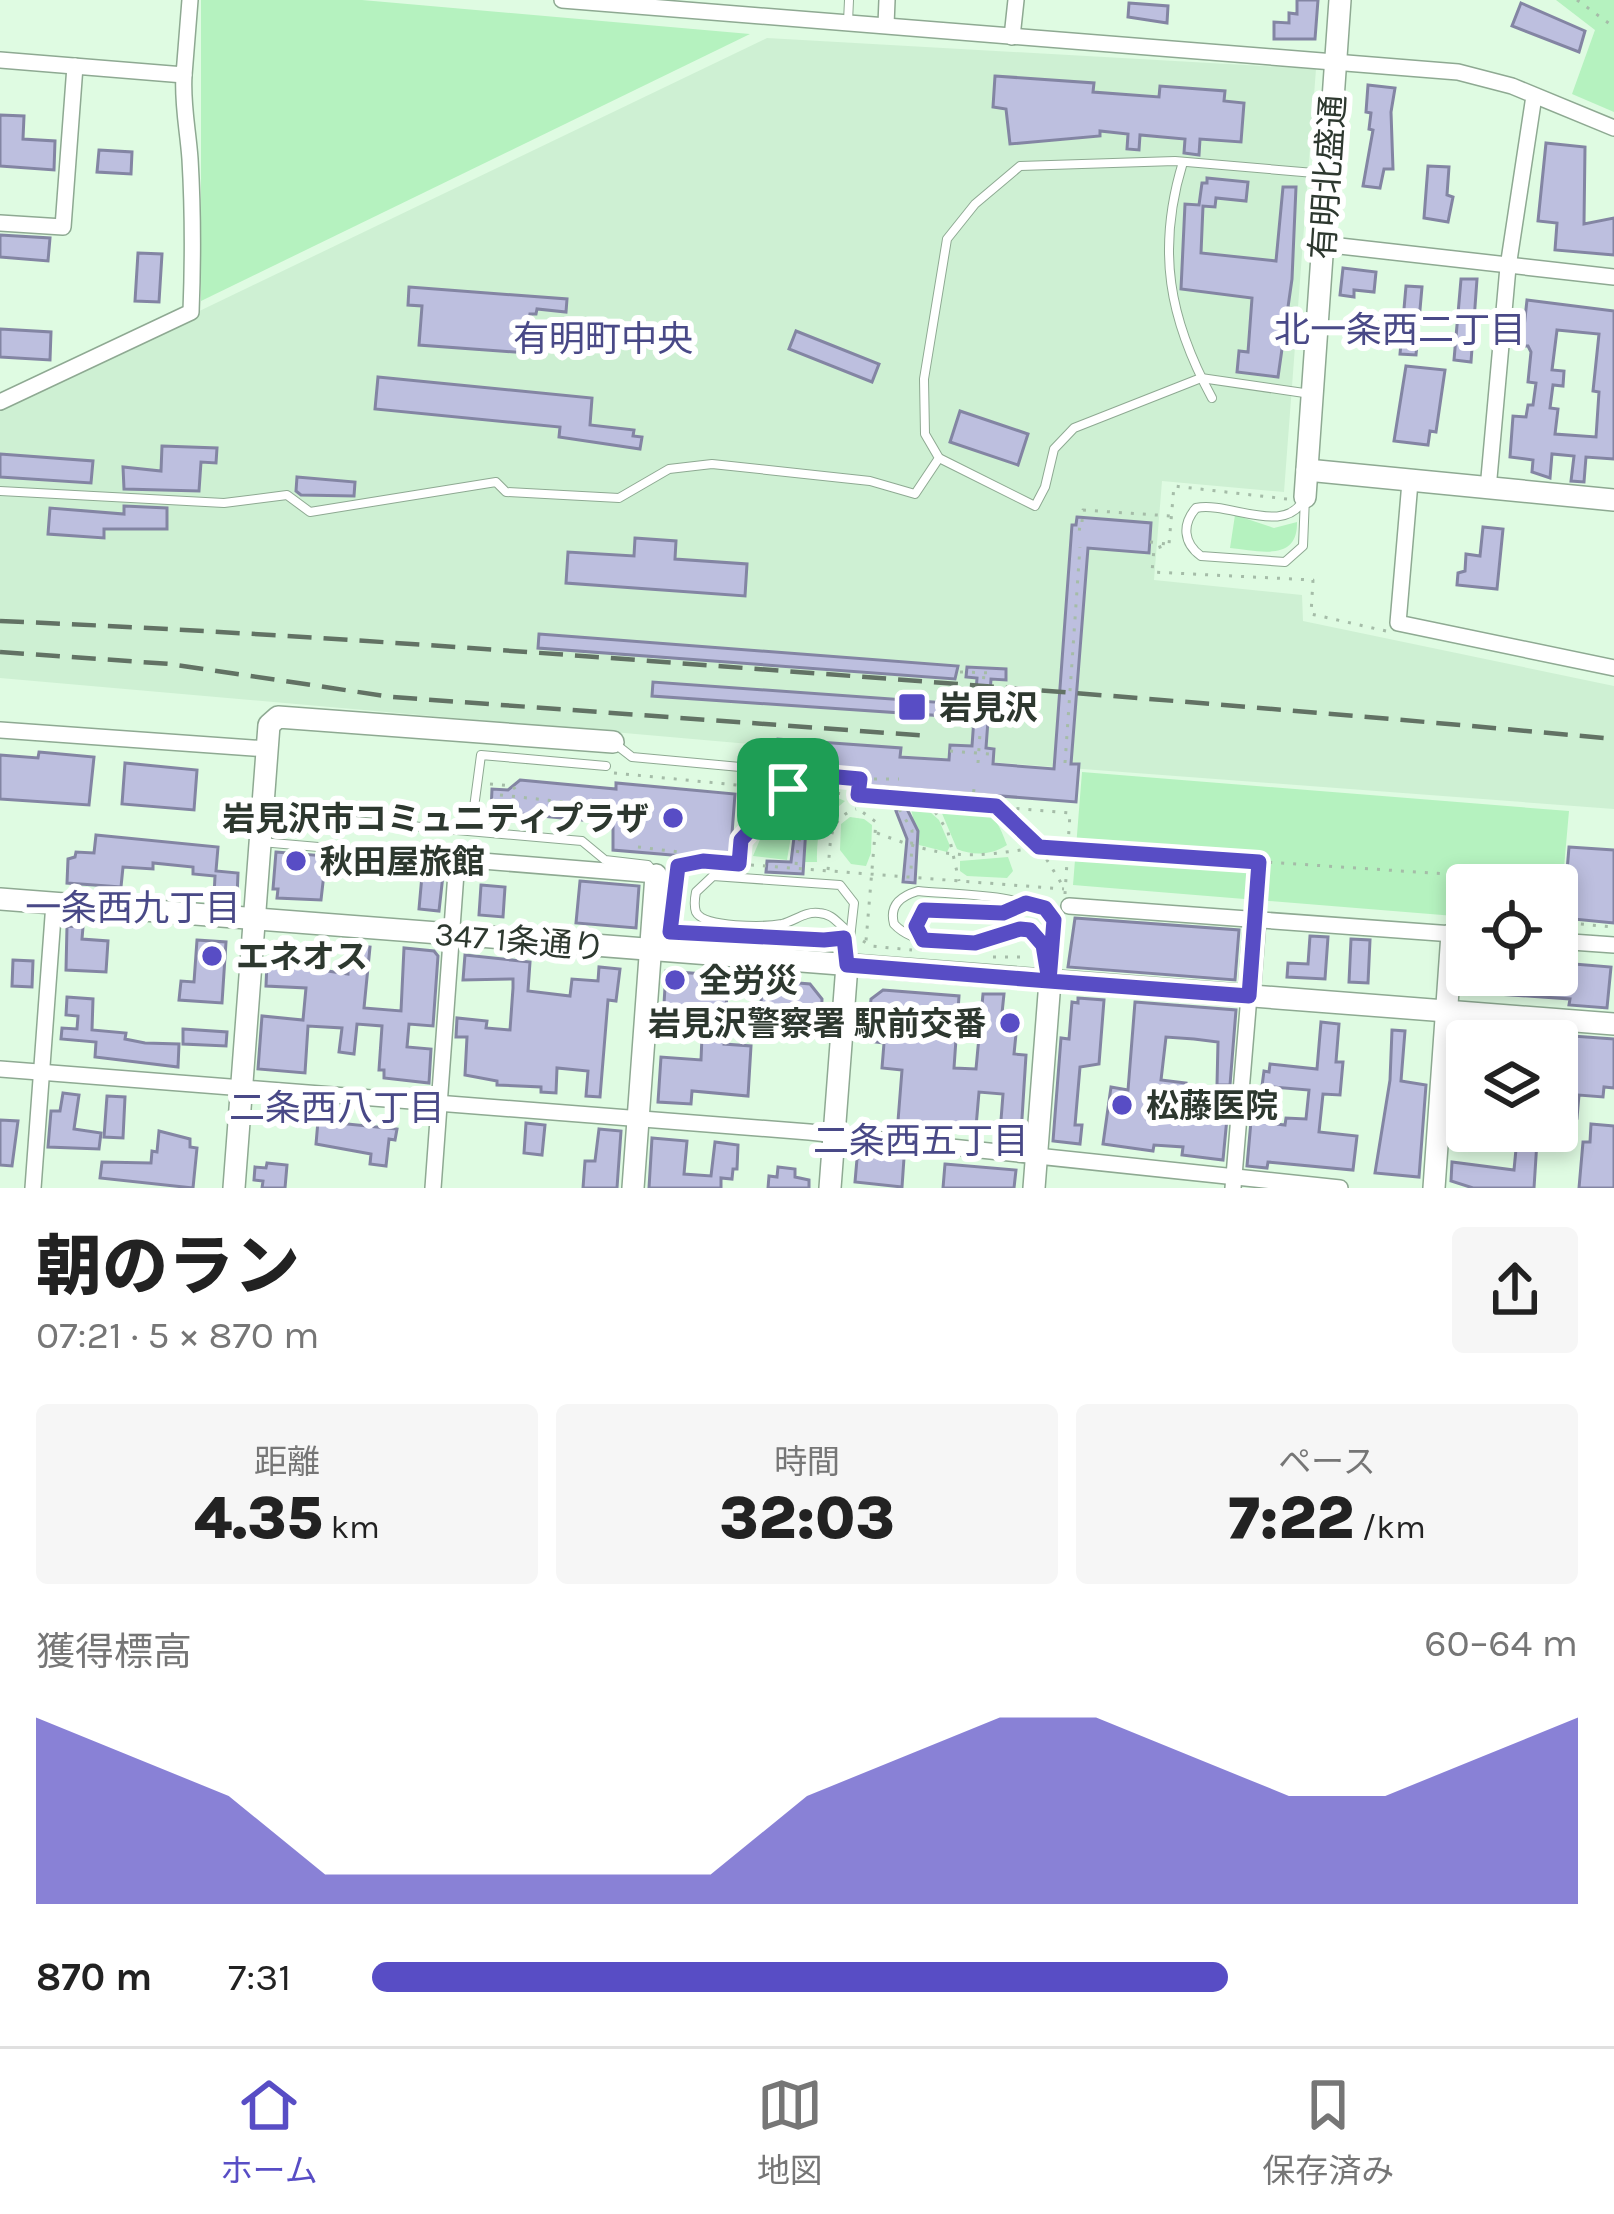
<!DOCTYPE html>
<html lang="ja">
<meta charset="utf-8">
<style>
:root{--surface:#fff;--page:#f6f6f6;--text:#222;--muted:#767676;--line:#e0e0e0;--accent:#584dc5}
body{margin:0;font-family:Karla,"Noto Sans JP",sans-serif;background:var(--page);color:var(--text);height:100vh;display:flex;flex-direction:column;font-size:45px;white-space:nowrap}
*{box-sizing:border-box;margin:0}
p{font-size:39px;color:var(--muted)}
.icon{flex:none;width:66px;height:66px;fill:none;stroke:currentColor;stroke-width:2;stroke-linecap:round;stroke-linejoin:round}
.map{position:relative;height:1188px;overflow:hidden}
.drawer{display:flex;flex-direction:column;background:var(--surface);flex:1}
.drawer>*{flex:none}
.fabs{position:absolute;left:1446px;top:864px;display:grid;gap:24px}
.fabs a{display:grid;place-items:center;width:132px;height:132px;border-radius:12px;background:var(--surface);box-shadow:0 6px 18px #0003;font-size:60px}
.pin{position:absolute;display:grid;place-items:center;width:102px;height:102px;color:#fff;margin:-51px;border-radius:24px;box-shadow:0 6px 18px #0006}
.round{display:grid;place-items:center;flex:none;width:126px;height:126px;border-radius:12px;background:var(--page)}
.summary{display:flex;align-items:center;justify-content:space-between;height:204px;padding:0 36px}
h1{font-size:66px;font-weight:800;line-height:90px}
.figures{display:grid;grid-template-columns:repeat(3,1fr);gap:18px;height:204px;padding:12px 36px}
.figures div{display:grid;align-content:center;border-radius:12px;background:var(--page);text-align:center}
.figures b{font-size:60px;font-weight:800}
.figures small{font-size:33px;font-weight:400}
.figures p{font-size:33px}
.chart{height:336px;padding:24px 36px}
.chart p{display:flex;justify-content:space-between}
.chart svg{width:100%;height:216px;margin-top:12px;fill:var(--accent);opacity:.7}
ul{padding:0 36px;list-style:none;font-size:39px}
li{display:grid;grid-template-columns:192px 144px 1fr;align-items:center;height:90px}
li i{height:30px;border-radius:15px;background:var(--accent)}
.tab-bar{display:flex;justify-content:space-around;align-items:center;height:168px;border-top:3px solid var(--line);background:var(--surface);font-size:33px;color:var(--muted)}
.tab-bar a{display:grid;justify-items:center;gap:6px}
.tab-bar .on{color:var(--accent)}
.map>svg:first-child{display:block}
.built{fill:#cef0d3}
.green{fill:#b5f2bf}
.building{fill:#bdbfdf;stroke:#8385a3;stroke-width:3;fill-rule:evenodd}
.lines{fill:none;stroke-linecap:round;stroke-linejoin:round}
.lane-casing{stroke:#8ea992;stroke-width:10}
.street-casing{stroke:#8ea992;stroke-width:18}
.secondary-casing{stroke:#8ea992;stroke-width:24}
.path{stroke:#a5bca8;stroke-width:3;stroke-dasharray:3 9;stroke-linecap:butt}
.lane{stroke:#fff;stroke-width:8}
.street{stroke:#fff;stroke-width:15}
.secondary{stroke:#fff;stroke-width:21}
.rail{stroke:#627264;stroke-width:4.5;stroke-dasharray:24 12;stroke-linecap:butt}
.path-bridge{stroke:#a5bca8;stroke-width:3;stroke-dasharray:3 9;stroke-linecap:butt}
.route-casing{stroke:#fff;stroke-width:24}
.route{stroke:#584dc5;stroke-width:15}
.poi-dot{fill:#584dc5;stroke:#fff;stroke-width:4.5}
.labels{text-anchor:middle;stroke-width:12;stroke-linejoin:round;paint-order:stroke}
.street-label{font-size:33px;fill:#2d382f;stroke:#fff}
.poi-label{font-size:33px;font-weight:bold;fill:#2d382f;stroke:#fff;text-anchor:start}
.neighbourhood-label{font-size:36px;fill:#494987;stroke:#fff}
</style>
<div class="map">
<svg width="1614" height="1188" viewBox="0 0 1614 1188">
<rect width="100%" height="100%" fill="#dffbe2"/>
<!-- built -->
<polygon class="built" points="767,38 1316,69 1284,492 1162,481 1154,580 1302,595 1303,621 1614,686 1614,809 738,743 0,678 0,407"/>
<!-- green -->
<g class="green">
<polygon points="201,0 362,0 750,34 201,301"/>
<polygon points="1556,0 1614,0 1614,112 1572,94 1595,30"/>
<path d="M1235,515L1274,528L1297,522C1298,562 1259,551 1230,548Z"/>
<polygon points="1082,772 1569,811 1559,924 1557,885 1467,885 1467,917 1073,885"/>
<polygon points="797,793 807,799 792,830 787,860 753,856 767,823"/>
<path d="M833,796L845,801C840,806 834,809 829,813C817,825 817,847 817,862H805C805,834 810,813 833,796Z"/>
<polygon points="910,804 921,804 939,820 950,846 947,852 919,845"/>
<path d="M945,807C984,811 993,805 1007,845C992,855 973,856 957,849L941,811Z"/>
<polygon points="850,817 864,819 872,825 871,853 866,866 851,864 840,850 841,824"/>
<polygon points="1008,857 1013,871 1007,878 967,876 960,871 960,861"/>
</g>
<!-- building -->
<g class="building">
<polygon points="1297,0 1318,0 1315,39 1274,39 1274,22 1289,23 1289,13 1297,14"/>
<polygon points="1129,3 1168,6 1167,23 1128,17"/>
<polygon points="1521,3 1585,31 1579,52 1512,26"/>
<polygon points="995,76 1094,83 1093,92 1159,97 1160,86 1225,91 1224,101 1244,103 1241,142 1200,139 1199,155 1184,153 1185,139 1140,135 1139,150 1127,149 1128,134 1100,131 1100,136 1010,144 1006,109 993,107"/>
<polygon points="1368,85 1395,88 1391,112 1393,169 1384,169 1380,188 1363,186 1373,130 1369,129 1371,113 1366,112"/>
<polygon points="0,115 24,116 23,139 55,141 54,170 0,166"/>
<polygon points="1546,143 1585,147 1584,224 1614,218 1614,255 1555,250 1557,223 1538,221"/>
<polygon points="99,150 132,152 131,174 97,172"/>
<polygon points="1428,166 1449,167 1447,195 1453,197 1448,222 1424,218"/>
<polygon points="1207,178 1248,182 1246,201 1216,198 1215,207 1203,206 1201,253 1276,261 1283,187 1296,187 1292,279 1278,377 1237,372 1239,351 1248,352 1252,298 1181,289 1185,204 1199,205 1202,183 1207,183"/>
<polygon points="0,235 50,238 48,261 0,257"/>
<polygon points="138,253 162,254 159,302 135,301"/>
<polygon points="1343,268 1376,272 1374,292 1354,290 1354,297 1340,295"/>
<polygon points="1461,279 1477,279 1471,362 1454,360"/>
<polygon points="1406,286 1422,287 1416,355 1400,354"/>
<polygon points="409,287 567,299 566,312 537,309 536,314 530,314 527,353 419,345 422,306 408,305"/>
<path d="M1527,300L1614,311V459L1586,457L1584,482L1571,481L1574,456L1552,454L1550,478L1532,472L1533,460L1510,457L1513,416L1526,417L1528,405H1533L1536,383L1528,382L1531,352L1528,346H1522ZM1557,330L1599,334L1593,391L1599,392L1596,437L1555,434L1558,409L1550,408L1553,385L1563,386L1564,371L1552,370Z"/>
<polygon points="0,329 51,332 50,360 0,357"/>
<polygon points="796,331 879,364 872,382 789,349"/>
<polygon points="1406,366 1445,370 1436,432 1430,431 1428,445 1394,441"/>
<polygon points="378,377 592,398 590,425 634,430 633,436 642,437 640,449 559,437 560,427 375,409"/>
<polygon points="960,411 1028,434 1018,465 950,442"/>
<polygon points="162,446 217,448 216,463 201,462 199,491 124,489 123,467 161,471"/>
<polygon points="0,454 93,461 91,483 0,477"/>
<polygon points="297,477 355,482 354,496 301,495 296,491"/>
<polygon points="124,506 167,508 167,529 104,529 104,538 48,534 50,508 124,514"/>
<polygon points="1077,517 1151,523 1149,553 1088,548 1071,764 1079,764 1076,802 775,778 778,739 901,748 900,757 949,760 950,745 972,746 974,718 652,696 653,682 975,705 977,678 966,677 967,667 1006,669 1006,680 991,679 986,748 994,749 993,764 1054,769 1072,525 1076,525"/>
<polygon points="1483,527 1503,529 1497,589 1457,585 1458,573 1465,571 1466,554 1480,556"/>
<polygon points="635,538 676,541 675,559 747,564 745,596 566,583 568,552 634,556"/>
<polygon points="539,634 958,666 955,679 538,648"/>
<polygon points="39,752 94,757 89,805 0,799 0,755 38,758"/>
<polygon points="125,763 197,770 194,810 122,804"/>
<polygon points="520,780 616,789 616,783 735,794 730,860 613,850 613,823 491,811 492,789 508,790"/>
<polygon points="813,797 821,805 806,828 803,874 766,872 767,861 791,862 796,821"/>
<polygon points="905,805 918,831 915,883 903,882 907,839 896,811"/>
<polygon points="96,835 218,847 216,871 238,873 237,897 214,896 215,876 193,874 193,867 153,863 153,869 123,867 121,887 67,883 68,859 75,857 76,852 94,853"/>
<polygon points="1569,847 1614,850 1614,923 1563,918"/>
<polygon points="276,852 326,856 321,900 277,898 278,889 273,889"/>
<polygon points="423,864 444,866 439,911 419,909"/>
<polygon points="580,881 639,886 636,928 576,923"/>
<polygon points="481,885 505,887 503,917 479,915"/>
<polygon points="1075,918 1239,930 1235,980 1068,967"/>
<polygon points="67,926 83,927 82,939 108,941 106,972 66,970"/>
<polygon points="1310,936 1328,937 1325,979 1287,977 1288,963 1308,964"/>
<polygon points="1351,939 1370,940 1368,983 1349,982"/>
<polygon points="197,940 226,942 222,1003 179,1000 181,981 194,982"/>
<polygon points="350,945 370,947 364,1008 401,1011 404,948 434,951 438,956 433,1026 409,1024 407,1047 431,1049 429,1083 384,1078 384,1070 379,1070 382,1026 357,1024 354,1054 339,1052 342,1028 308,1026 305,1073 258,1069 262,1016 303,1020 306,988 266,986 267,962 348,974"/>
<polygon points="465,955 530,962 528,991 570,996 572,979 598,981 599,967 620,969 616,1001 608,1000 600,1097 586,1096 588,1071 557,1068 556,1093 541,1092 541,1087 497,1085 497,1081 465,1075 467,1037 456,1037 457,1018 487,1021 486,1028 510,1030 513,988 513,979 463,980"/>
<polygon points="13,960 33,961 32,987 12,986"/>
<polygon points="1574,964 1611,967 1607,1008 1569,1005 1570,999 1468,992 1469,975 1557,975 1557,971 1573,973"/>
<polygon points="666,971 728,976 724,1044 751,1046 748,1096 692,1091 691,1104 658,1102 661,1057 701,1060 702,1036 681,1035 681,1021 663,1020"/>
<polygon points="763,980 810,984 822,999 821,1029 759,1024"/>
<polygon points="883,990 959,996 954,1068 976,1069 983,994 1004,994 1002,1013 1018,1014 1014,1054 1026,1055 1021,1134 1000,1133 1003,1094 979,1092 976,1127 898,1121 902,1070 882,1068 884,1043 867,1041 871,999"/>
<polygon points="67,997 93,999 92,1030 126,1033 125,1039 145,1043 179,1044 178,1067 95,1057 96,1042 61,1039 62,1028 77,1029 78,1016 66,1015"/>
<polygon points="1078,998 1104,1000 1099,1064 1080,1067 1075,1125 1082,1125 1080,1144 1053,1141 1061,1038 1069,1039 1072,1002 1078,1003"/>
<polygon points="1135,1002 1236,1010 1230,1085 1217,1085 1218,1042 1194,1039 1166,1037 1161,1080 1186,1083 1183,1114 1227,1118 1223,1160 1182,1155 1183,1147 1154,1145 1153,1151 1103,1144 1111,1087 1128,1090"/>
<polygon points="1321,1022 1339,1024 1336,1062 1343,1062 1340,1095 1323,1094 1319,1132 1357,1136 1353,1170 1268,1162 1267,1168 1247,1166 1251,1121 1285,1125 1286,1118 1306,1119 1309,1090 1262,1086 1264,1071 1269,1072 1270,1064 1317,1069"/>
<polygon points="183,1029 227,1032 226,1046 183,1044"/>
<polygon points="1392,1030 1405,1031 1401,1081 1426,1085 1419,1177 1375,1173 1390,1080"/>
<polygon points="1505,1031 1614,1039 1614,1088 1604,1087 1603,1097 1579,1095 1577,1118 1557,1116 1559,1041 1504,1041"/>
<polygon points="63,1093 79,1095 74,1129 101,1133 99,1149 48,1147 51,1111 60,1111"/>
<polygon points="107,1096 125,1097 123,1138 104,1137"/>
<polygon points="0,1120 18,1121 12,1166 0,1165"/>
<polygon points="318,1121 397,1129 395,1140 389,1139 386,1166 370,1164 371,1154 316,1144"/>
<polygon points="526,1123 545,1125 542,1155 524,1153"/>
<polygon points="1591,1124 1614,1126 1614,1188 1579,1188 1583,1142 1590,1142"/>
<polygon points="599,1129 621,1131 617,1188 583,1188 585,1161 595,1161"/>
<polygon points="159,1131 190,1139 190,1147 197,1148 193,1188 100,1178 102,1162 151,1163 152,1151 157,1152"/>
<polygon points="652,1138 687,1141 684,1174 711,1176 715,1142 738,1145 737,1169 733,1169 732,1179 721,1178 721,1188 649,1188"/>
<polygon points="1517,1139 1537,1141 1534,1188 1473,1188 1451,1181 1452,1162 1514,1170"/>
<polygon points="864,1154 904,1158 902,1187 855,1182 857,1159"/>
<polygon points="267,1163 287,1165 285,1188 262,1188 263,1181 254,1180 255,1167 266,1168"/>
<polygon points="945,1164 1016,1170 1014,1188 943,1188"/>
<polygon points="778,1167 795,1169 795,1177 809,1180 809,1188 768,1188 769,1176 777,1177"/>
</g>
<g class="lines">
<defs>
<g id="lane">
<polyline points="848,22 849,0"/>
<path d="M1183,162C1156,250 1169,319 1212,398"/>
<polyline points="939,458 1035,506 1045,487 1054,449 1074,428 1201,378 1311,394"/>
<polyline points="0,491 224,503 287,495 310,512 496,482 506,492 619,498 669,469 712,464 870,481 915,494 939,458 925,434 924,379 947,239 975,204 1020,166 1175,161 1326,174"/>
<path d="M1305,497L1303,546L1285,562L1201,556C1183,543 1182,524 1196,508C1230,501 1286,538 1305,497Z"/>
<polyline points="614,743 632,757 751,768"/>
<polyline points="264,813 582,841 605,860 648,865 656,875"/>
<polyline points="471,830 481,755 606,766"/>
<polyline points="261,842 456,859"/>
<path d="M713,876L840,885L854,903L847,965L844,928C835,920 831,914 819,913C805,911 795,921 782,924C765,927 704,928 696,912C694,906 695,897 696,892Z"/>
<path d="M918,891C953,895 1033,893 1054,920L1050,981C1042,932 1043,922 993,940C966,949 914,946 894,924C889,905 901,896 918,891Z"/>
<polyline points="923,941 917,926 924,910 1003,913 1024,904"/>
</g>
<g id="street">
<polyline points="562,0 1458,72 1512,86 1614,128"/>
<polyline points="886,25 887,0"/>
<polyline points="1012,37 1016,0"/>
<polyline points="0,60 184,75 190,0"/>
<polyline points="0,223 63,227 75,66"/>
<polyline points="1322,244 1614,277"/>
<path d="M0,402L191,312C193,261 193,210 190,159C188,130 182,104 184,75"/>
<polyline points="1410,482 1398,623 1614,668"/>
<polyline points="1488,489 1508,267 1534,96"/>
<polyline points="0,730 267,749"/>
<polyline points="1069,906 1467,935"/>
<polyline points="1557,941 1614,945"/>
<polyline points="0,1069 809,1132 1340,1188"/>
<polyline points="33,1188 54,903"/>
<polyline points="433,1188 457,859 656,875"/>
<polyline points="1233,1188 1249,996"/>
</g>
<g id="secondary">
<polyline points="1307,470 1614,500"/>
<polyline points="1305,497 1340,0"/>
<polyline points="0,899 1614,1024"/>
<polyline points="1249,996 1255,919"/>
<polyline points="234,1188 269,725 278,717 613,742"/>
<polyline points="633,1188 656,875"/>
<polyline points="830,1188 847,965"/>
<polyline points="1034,1188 1050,981"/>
<polyline points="1434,1188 1452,934"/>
</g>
</defs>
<!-- lane casing -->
<use href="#lane" class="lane-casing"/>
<!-- street casing -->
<use href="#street" class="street-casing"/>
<!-- secondary casing -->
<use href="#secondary" class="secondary-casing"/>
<!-- path -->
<g class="path">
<polyline points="1577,0 1614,27"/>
<polyline points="1287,499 1174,486 1169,544 1154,549 1152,572 1313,580 1311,614 1386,631"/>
<polyline points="1082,522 1083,510 1171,516"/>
<polyline points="1078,529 1086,530"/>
<polyline points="1150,542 1167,544"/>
<polyline points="960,672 996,673"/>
<polyline points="952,710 994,713"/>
<polyline points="950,751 989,754"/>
<polyline points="614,773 747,786"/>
<polyline points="862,779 899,779"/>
<polyline points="490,784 513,786 518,794"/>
<polyline points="773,787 783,772 860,779 857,808 876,822 866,941"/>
<polyline points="500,795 602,806 614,814"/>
<polyline points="893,799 912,830 911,873"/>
<polyline points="929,802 948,832 959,881"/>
<polyline points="972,804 974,789"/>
<polyline points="997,808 1039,847 1553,881 1553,885"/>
<path d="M877,833C945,859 968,859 1039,847L1063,886"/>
<polyline points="741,839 747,786 786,789"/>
<polyline points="638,847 679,852 678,862"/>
<polyline points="739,864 1064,889"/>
<path d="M796,865C799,835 803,814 826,793"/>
<path d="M828,870C831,842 827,819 856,809"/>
<polyline points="1256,900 1259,862"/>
<polyline points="673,901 678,866 703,861 739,864 741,840 787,789 1070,813 1065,894"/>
<polyline points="1454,914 1458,876"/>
<polyline points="1557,922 1614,927"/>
<polyline points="685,933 711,934"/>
<polyline points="769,937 824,941 836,937"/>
<polyline points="863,941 871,946 912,950"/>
<polyline points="993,957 1027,957"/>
</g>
<!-- lane -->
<use href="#lane" class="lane"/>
<!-- street -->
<use href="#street" class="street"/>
<!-- secondary -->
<use href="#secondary" class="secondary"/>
<!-- rail -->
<g class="rail">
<path d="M0,621C239,631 478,648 717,666C1016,688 1315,711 1614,739"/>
<polyline points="0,652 170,664 392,697 930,736"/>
</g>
<!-- path-bridge -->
<g class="path-bridge">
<polyline points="978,763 984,673"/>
<polyline points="1065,763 1080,547"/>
</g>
</g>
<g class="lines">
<defs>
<polyline id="route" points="788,789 741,840 739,864 703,861 678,866 670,932 824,940 844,938 847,965 1049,981 1054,920 1045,908 1026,903 1003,913 924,910 916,926 923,940 975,943 1020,929 1030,930 1043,945 1049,981 1249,996 1259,862 1039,847 996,806 858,795 860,779 783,772 772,787 788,789"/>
</defs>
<!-- route casing -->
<use href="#route" class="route-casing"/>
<!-- route -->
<use href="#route" class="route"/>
</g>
<!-- markers -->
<g class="poi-dot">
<rect x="897" y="692" width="30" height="30" rx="6"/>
<circle cx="673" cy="818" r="12"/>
<circle cx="296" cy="861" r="12"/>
<circle cx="212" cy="956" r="12"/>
<circle cx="675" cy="980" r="12"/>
<circle cx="1010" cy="1023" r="12"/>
<circle cx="1122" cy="1105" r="12"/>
</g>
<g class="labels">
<!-- street labels -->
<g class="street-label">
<text transform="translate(1327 177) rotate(-86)" y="12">有明北盛通</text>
<text transform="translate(520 940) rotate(5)" y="12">347 1条通り</text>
</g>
<!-- poi labels -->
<g class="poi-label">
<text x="939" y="719">岩見沢</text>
<text x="649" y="830" text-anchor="end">岩見沢市コミュニティプラザ</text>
<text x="320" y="873">秋田屋旅館</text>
<text x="236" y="968">エネオス</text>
<text x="699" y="992">全労災</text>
<text x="986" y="1035" text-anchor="end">岩見沢警察署 駅前交番</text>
<text x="1146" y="1117">松藤医院</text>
</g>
<!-- neighbourhood labels -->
<g class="neighbourhood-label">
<text x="1400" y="342">北一条西二丁目</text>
<text x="603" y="351">有明町中央</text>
<text x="133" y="920">一条西九丁目</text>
<text x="337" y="1120">二条西八丁目</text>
<text x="921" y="1153">二条西五丁目</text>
</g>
</g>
</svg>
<div class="fabs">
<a><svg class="icon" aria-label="locate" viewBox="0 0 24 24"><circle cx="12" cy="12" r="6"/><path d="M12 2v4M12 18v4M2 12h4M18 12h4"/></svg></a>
<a><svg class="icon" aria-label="layers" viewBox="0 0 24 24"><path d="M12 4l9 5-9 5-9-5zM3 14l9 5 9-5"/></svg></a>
</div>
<div class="pin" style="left:788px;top:789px;background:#1e9e55"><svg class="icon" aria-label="arrive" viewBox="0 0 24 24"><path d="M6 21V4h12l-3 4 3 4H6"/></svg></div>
</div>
<section class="drawer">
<div class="summary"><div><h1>朝のラン</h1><p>07:21 · 5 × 870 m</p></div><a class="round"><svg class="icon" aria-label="share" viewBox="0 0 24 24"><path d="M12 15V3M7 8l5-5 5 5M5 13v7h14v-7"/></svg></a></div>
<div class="figures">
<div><p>距離</p><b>4.35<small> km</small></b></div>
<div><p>時間</p><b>32:03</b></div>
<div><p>ペース</p><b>7:22<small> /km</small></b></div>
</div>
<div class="chart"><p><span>獲得標高</span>60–64 m</p>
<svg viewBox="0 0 160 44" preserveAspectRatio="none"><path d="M0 44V6L10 14L20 22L30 38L40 38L50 38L60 38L70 38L80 22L90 14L100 6L110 6L120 14L130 22L140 22L150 14L160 6V44z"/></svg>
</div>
<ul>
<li><b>870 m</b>7:31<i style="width:71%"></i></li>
</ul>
</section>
<nav class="tab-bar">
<a class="on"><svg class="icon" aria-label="home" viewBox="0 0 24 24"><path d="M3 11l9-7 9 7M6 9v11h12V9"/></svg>ホーム</a>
<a><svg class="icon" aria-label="map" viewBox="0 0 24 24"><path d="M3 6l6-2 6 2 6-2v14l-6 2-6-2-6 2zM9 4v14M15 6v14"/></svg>地図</a>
<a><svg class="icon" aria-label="saved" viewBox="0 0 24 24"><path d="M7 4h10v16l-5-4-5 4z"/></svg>保存済み</a>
</nav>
